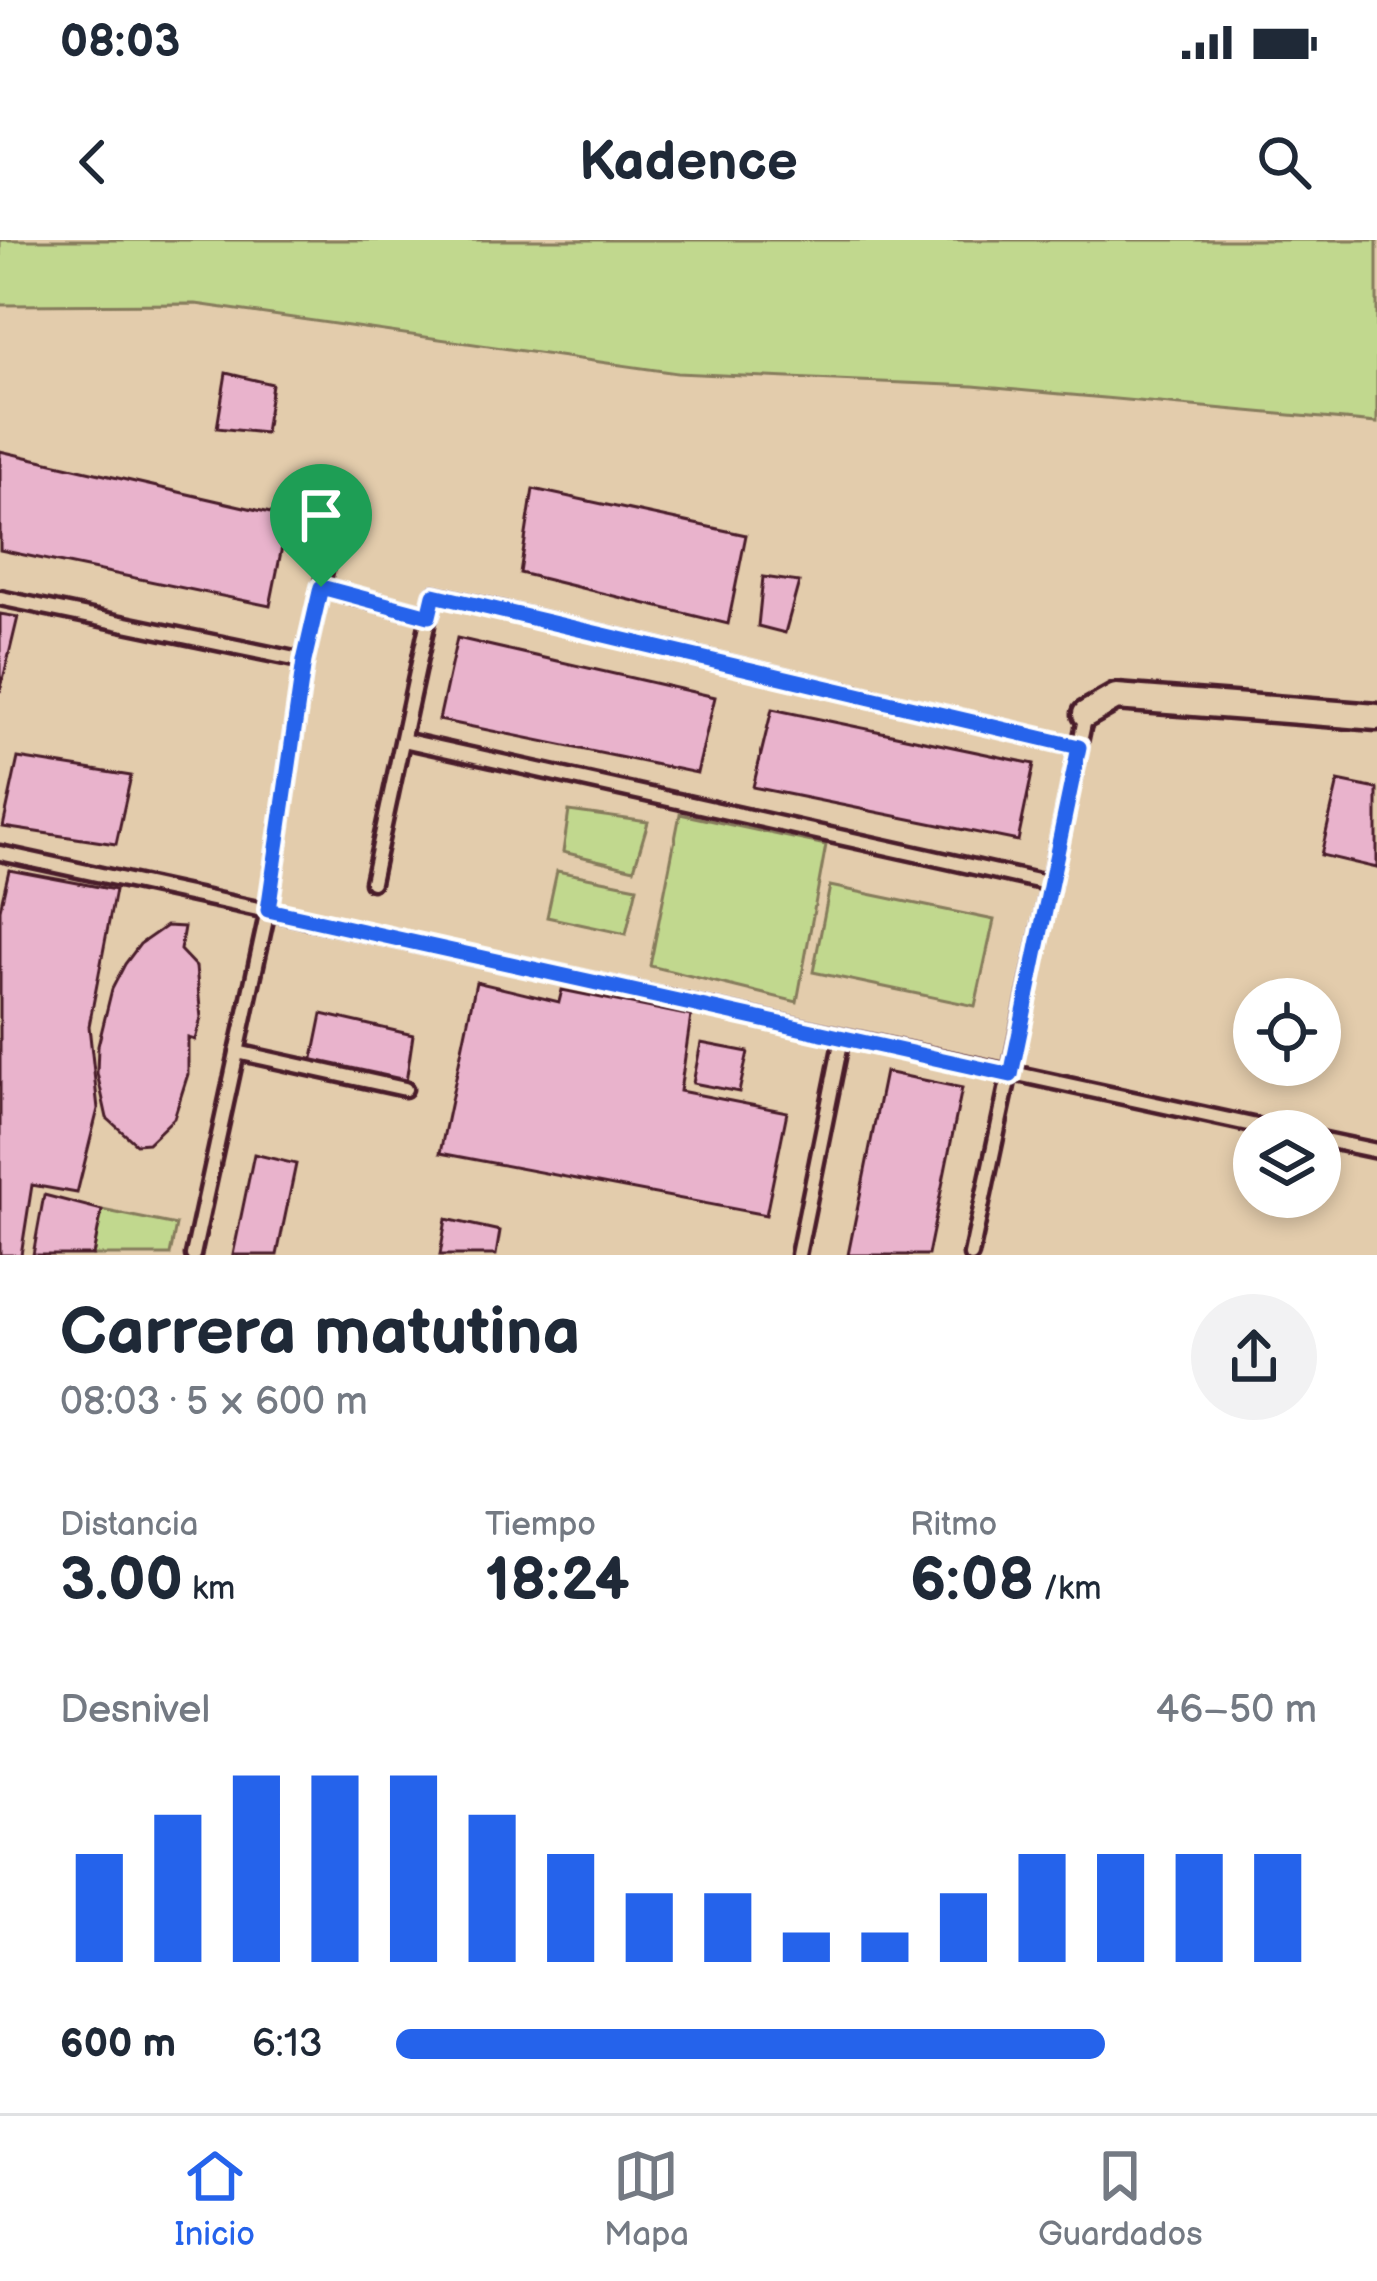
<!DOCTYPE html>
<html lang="es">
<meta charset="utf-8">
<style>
:root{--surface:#fff;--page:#f2f2f3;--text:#1f2937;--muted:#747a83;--line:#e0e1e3;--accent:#2563eb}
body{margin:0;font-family:"Balsamiq Sans",sans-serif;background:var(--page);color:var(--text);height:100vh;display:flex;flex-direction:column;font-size:45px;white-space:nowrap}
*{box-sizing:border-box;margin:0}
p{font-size:39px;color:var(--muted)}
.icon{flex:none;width:66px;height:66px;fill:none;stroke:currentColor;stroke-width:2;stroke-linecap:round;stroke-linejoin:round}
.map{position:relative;height:1015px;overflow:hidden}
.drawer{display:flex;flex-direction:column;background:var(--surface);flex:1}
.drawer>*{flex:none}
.fabs{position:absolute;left:1233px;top:738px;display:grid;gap:24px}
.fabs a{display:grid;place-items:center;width:108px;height:108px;border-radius:50%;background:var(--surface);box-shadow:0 6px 18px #0003;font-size:60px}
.pin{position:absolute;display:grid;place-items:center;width:102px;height:102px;color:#fff;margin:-123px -51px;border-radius:50% 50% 50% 0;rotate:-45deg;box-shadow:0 0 12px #0007}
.pin .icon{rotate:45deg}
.round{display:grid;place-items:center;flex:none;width:126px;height:126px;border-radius:63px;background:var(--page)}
.overview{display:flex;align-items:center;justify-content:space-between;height:204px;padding:0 60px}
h1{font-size:66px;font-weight:700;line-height:90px}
.figures{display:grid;grid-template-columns:repeat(3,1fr);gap:18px;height:204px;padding:12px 60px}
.figures div{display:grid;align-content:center}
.figures b{font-size:60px;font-weight:700}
.figures small{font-size:33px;font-weight:400}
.figures p{font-size:33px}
.chart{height:336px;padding:24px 60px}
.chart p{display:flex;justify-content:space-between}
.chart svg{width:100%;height:216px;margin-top:12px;stroke:var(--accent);stroke-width:6}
ul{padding:0 60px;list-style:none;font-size:39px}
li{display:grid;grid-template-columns:192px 144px 1fr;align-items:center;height:90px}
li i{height:30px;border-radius:15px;background:var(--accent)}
.status{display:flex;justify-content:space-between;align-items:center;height:84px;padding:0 60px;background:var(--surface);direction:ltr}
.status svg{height:33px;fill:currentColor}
header{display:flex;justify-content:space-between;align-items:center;height:156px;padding:0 60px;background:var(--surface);font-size:54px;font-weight:700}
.tabs{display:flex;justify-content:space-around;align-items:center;height:168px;border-top:3px solid var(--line);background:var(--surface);font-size:33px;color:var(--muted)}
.tabs a{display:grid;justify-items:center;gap:6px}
.tabs .on{color:var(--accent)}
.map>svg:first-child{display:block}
.green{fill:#c1d88e;stroke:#867c5c;stroke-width:3}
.building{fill:#e9b3cc;stroke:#4a1f2b;stroke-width:3}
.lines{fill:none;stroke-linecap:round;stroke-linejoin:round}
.service-casing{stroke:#4a1f2b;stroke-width:21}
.minor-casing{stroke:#4a1f2b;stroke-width:33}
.service{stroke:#e3ccac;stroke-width:12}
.minor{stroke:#e3ccac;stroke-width:24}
.route-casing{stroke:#fff;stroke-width:24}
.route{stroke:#2563eb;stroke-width:15}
</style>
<div class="status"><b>08:03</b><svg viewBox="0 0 49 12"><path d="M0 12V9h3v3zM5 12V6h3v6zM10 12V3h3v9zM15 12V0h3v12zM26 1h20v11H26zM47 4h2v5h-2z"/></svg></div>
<header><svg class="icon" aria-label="back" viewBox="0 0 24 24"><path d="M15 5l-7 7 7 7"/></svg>Kadence<svg class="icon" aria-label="search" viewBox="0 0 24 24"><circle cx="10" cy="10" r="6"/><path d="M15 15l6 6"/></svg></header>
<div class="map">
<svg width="1377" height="1015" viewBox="0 0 1377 1015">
<rect width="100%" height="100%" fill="#e3ccac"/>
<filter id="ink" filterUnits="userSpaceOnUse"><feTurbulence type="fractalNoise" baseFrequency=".00833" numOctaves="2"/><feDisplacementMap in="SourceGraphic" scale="24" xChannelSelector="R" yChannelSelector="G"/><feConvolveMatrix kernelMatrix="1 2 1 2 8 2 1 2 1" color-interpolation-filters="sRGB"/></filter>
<g filter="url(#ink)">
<!-- green -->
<g class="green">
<polygon points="0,0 1377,0 1377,183 973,146 677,133 196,64 0,65"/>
<polygon points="569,571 648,582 634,629 563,612"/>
<polygon points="680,574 826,605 797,762 650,726"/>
<polygon points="557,631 637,647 626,694 547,677"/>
<polygon points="830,646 994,680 975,766 813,732"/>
<polygon points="102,970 176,985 170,1015 93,1015"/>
</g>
<!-- building -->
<g class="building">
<polygon points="226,133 272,144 265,193 217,188"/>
<polygon points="0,211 288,277 270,366 0,310"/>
<polygon points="533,249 746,295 728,384 520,333"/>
<polygon points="763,337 799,342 785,393 758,386"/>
<polygon points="0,374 18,377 0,452"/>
<polygon points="457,398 715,457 697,533 439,480"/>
<polygon points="772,469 1034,524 1018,601 753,547"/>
<polygon points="18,518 131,536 116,604 3,587"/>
<polygon points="1338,541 1377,549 1377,628 1321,615"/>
<polygon points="9,630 115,650 89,786 98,869 77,953 32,945 21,1015 0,1015 0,669"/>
<polygon points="166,686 184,687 180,710 196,727 201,778 195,800 188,798 188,834 174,878 148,903 136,904 107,878 97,833 98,806 112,749 125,724 140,704"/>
<polygon points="476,742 559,762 562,750 691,776 680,851 787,872 766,975 440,913"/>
<polygon points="322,774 413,795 405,849 311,828"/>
<polygon points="701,803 748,812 739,852 693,843"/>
<polygon points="885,832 962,848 928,1015 848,1015"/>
<polygon points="254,914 296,924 277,1015 233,1015"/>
<polygon points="44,955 102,970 93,1015 33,1015"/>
<polygon points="446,979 500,991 496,1015 440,1015"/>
</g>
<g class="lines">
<defs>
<g id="service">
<polyline points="321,347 429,376 372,642"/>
<polyline points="0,358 304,421 268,670 193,1015"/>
<polyline points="429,376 434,354 1079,507"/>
<polyline points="304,421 340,266"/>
<polyline points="403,500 1051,644"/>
<polyline points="0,613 1280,891"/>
<polyline points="237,812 405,849"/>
<polyline points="1320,899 1377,911"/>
<polyline points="798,1015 842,798"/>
<polyline points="971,1015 1086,474"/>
</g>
<polyline id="minor" points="1086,474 1116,457 1377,477"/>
</defs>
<!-- service casing -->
<use href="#service" class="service-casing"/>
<!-- minor casing -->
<use href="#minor" class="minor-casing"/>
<!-- service -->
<use href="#service" class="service"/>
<!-- minor -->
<use href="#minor" class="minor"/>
</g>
</g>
<g class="lines" filter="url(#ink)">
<defs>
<polygon id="route" points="321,347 429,376 434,355 1079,507 1011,835 268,670 304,421"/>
</defs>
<!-- route casing -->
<use href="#route" class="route-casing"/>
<!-- route -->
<use href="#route" class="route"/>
</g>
</svg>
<div class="fabs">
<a><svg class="icon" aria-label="locate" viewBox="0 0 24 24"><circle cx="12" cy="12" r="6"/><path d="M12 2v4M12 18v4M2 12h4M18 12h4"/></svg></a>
<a><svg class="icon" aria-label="layers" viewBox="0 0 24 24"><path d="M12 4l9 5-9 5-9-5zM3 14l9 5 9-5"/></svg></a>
</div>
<div class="pin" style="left:321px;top:347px;background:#1e9e55"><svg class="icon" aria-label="arrive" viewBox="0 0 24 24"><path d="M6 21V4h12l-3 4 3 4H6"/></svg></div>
</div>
<section class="drawer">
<div class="overview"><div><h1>Carrera matutina</h1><p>08:03 · 5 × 600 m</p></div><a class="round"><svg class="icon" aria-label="share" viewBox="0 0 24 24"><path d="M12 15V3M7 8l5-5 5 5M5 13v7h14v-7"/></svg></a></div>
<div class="figures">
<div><p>Distancia</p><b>3.00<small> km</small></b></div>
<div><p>Tiempo</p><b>18:24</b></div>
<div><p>Ritmo</p><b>6:08<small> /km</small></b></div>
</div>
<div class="chart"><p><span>Desnivel</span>46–50 m</p>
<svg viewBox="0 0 160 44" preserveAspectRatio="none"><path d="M5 44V22M15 44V14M25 44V6M35 44V6M45 44V6M55 44V14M65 44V22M75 44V30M85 44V30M95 44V38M105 44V38M115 44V30M125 44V22M135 44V22M145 44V22M155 44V22"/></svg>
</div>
<ul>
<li><b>600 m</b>6:13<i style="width:77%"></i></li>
</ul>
</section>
<nav class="tabs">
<a class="on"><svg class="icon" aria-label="home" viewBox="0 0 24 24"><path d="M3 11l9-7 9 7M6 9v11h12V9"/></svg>Inicio</a>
<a><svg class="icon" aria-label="map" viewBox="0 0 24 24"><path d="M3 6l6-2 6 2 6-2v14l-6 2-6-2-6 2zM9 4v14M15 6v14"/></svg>Mapa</a>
<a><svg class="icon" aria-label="saved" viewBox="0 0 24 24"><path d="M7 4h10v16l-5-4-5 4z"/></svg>Guardados</a>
</nav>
